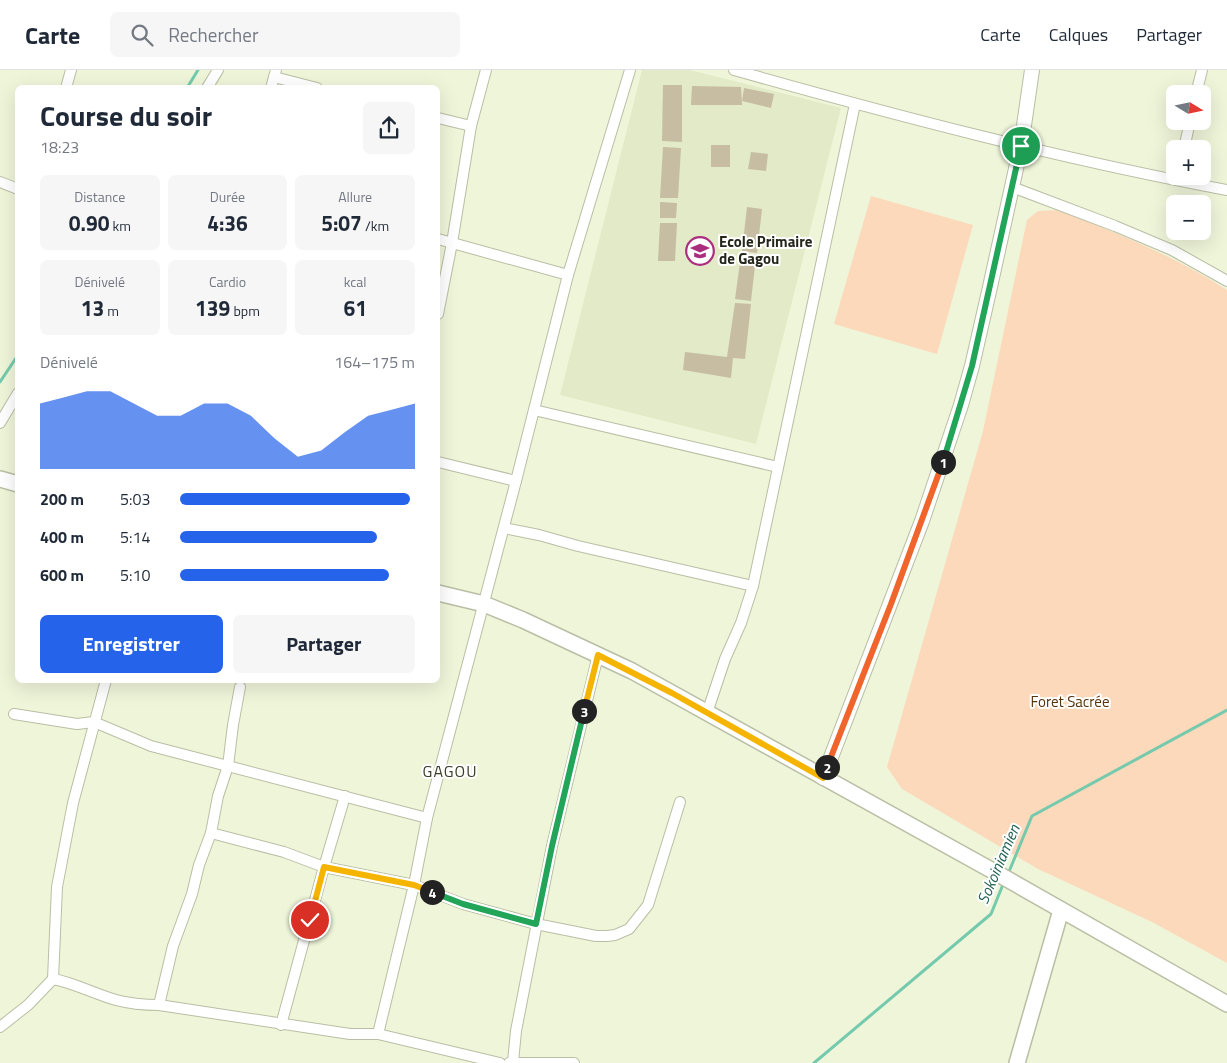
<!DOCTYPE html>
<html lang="fr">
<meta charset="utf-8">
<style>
:root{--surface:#fff;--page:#f6f6f7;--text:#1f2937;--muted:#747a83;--line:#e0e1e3;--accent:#2563eb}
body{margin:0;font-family:"Titillium Web",sans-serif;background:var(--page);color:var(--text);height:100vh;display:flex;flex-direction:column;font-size:19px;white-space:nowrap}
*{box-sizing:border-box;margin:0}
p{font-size:16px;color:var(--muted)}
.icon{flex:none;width:28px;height:28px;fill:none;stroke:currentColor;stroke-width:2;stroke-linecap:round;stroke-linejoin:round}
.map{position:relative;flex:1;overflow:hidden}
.drawer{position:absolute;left:15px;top:15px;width:425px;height:598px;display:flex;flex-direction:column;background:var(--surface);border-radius:8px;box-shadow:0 5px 20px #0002}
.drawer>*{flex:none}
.needle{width:32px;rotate:100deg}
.controls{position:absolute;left:1166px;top:15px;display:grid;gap:10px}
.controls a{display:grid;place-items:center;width:45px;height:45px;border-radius:8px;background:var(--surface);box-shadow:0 5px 20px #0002;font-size:25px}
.pin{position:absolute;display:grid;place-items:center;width:42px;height:42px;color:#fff;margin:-21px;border:2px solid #fff;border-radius:50%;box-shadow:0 1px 5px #0007}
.km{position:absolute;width:25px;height:25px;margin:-12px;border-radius:50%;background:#222;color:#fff;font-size:14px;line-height:25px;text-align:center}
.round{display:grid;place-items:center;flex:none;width:52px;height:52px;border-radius:8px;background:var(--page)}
.summary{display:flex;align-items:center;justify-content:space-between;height:85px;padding:0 25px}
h1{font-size:28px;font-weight:700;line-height:38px}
.figures{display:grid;grid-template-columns:repeat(3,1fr);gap:8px;height:85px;padding:5px 25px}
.figures div{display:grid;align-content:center;border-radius:8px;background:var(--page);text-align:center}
.figures b{font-size:21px;font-weight:700}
.figures small{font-size:14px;font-weight:400}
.figures p{font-size:14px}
.chart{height:140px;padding:10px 25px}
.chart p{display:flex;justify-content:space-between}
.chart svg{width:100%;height:90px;margin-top:5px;fill:var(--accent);opacity:.7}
.cta{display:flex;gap:10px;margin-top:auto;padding:10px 25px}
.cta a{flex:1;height:58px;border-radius:8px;background:var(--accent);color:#fff;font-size:20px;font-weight:700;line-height:58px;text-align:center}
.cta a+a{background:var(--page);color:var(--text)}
ul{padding:0 25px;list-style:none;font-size:16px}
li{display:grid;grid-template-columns:80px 60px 1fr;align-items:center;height:38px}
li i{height:12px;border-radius:6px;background:var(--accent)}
header{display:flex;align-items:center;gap:30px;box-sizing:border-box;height:70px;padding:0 25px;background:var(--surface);border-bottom:1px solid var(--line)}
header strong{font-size:24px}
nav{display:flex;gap:28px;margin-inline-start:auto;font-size:18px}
.search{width:350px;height:45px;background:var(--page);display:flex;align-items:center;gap:12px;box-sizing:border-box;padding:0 18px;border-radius:8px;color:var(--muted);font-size:19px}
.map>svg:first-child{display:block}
.built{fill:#e3eac7}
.green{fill:#fbd9ba}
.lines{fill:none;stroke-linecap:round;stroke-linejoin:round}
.stream{stroke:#75caad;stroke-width:3}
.building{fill:#c6bda3}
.street-casing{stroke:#b9bfa4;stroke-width:12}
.secondary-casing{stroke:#b9bfa4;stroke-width:16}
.primary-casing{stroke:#b9bfa4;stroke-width:18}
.street{stroke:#fff;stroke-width:10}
.secondary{stroke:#fff;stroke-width:14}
.primary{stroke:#fff;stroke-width:15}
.split-1-casing{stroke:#fff;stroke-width:10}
.split-2-casing{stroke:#fff;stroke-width:10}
.split-3-casing{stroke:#fff;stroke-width:10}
.split-4-casing{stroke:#fff;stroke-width:10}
.split-5-casing{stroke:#fff;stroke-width:10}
.split-1{stroke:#22a559;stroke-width:6}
.split-2{stroke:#f0652b;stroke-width:6}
.split-3{stroke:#f5b400;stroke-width:6}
.split-4{stroke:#22a559;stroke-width:6}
.split-5{stroke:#f5b400;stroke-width:6}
.labels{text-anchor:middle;stroke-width:4;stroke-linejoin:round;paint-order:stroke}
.poi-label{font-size:15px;font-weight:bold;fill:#24261c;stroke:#fff;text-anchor:start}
.park-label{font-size:15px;fill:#58340a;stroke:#fff}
.neighbourhood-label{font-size:16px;letter-spacing:1px;fill:#393d27;stroke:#fff}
.water-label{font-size:16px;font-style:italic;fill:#20624e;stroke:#fff}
</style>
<header>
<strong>Carte</strong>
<div class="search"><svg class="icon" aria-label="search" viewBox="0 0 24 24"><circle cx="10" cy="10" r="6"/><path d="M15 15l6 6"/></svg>Rechercher</div>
<nav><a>Carte</a><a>Calques</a><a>Partager</a></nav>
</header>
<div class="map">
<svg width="1227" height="993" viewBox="0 0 1227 993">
<rect width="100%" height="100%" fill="#eff5d9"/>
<!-- built -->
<polygon class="built" points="642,0 690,0 841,38 756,374 560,325"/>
<!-- green -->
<g class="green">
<polygon points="871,126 973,155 937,284 834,254"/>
<path d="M1059,140C1116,163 1175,186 1227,220V893L1152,852L1038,799L902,719L887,697L983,361L1027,150L1038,141Z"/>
</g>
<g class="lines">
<!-- stream -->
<g class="stream">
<polyline points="187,18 198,0"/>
<polyline points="0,312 18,285"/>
<polyline points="1008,804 1032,746 1227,640"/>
<polyline points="814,993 991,844 1004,812"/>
</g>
</g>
<!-- building -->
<g class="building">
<polygon points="663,15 682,15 682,72 662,71"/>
<polygon points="692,16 741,17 742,35 691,35"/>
<polygon points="744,18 774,24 771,38 742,31"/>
<rect x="711" y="75" width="19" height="22"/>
<polygon points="663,77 681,78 678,128 660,128"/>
<polygon points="751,82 768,84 766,101 748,99"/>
<polygon points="660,132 677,133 676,148 660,148"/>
<polygon points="747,137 762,139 757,183 742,181"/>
<polygon points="660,153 677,153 675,191 658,191"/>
<polygon points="741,185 756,187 751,231 735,229"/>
<polygon points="735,233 751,234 745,289 733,288 731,308 683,300 685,282 727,287"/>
</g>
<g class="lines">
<defs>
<g id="street">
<path d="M734,0C897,46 1061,89 1227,120"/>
<polyline points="274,7 317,18"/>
<polyline points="66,18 71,0"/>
<polyline points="207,18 218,0"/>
<polyline points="271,18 276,0"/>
<polyline points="1196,24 1202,0"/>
<polyline points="438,48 471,56"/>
<polyline points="1184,79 1190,51"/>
<polyline points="0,112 18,119"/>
<polyline points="1012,117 1115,156 1172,180 1227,211"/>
<polyline points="438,169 568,205"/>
<polyline points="438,244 452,173 471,56 486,0"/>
<polyline points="534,340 778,397"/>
<polyline points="0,353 18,323"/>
<polyline points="438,392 516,411"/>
<polyline points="504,458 539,465 578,476 753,516"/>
<polyline points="240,617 233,655 228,696 218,726 211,763 284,782 324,797 414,815 463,834 536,854 596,866 607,866 615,865 629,859 648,835 680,732"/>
<polyline points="707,643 725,589 741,553 753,516 855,34"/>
<polyline points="14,644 77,654 94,652 151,676 427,748"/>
<path d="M53,909C75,913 94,924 116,930C131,934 144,935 159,935L350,964H378L500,993"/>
<polyline points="159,935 173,876 192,824 199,795 211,763"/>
<polyline points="281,955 324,797 345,726"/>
<polyline points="0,957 28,935 53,909 57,817 73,733 106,610"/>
<polyline points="378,964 414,815 427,748 516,411 568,205 630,0"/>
<polyline points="513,992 516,961 552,776 598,585"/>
<polyline points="509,993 574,993"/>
</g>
<polyline id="secondary" points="823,708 922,451 961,335 972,296 990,217 1021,76 1032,0"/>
<g id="primary">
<polyline points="0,409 18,414"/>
<polyline points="438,523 484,534 523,550 632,601 993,801 1227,934"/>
<polyline points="1017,993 1061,840"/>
</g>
</defs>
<!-- street casing -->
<use href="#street" class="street-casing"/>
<!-- secondary casing -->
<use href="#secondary" class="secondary-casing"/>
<!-- primary casing -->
<use href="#primary" class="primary-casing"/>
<!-- street -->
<use href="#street" class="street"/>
<!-- secondary -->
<use href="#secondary" class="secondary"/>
<!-- primary -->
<use href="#primary" class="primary"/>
</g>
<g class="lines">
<defs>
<polyline id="split-1" points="943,392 972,296 1021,76"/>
<polyline id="split-2" points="827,697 891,534 943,392"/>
<polyline id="split-3" points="584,641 598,585 672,623 823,708 827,697"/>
<polyline id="split-4" points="432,822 463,834 536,854 552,776 584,641"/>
<polyline id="split-5" points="310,850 324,797 414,815 432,822"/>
</defs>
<!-- split-1 casing -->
<use href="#split-1" class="split-1-casing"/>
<!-- split-2 casing -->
<use href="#split-2" class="split-2-casing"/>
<!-- split-3 casing -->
<use href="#split-3" class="split-3-casing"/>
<!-- split-4 casing -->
<use href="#split-4" class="split-4-casing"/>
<!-- split-5 casing -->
<use href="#split-5" class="split-5-casing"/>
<!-- split-1 -->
<use href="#split-1" class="split-1"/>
<!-- split-2 -->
<use href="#split-2" class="split-2"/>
<!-- split-3 -->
<use href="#split-3" class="split-3"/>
<!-- split-4 -->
<use href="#split-4" class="split-4"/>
<!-- split-5 -->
<use href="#split-5" class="split-5"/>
</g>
<!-- icons -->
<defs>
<symbol id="school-ring" viewBox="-11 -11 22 22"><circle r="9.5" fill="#fff" stroke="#ab2d7e" stroke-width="1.5"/><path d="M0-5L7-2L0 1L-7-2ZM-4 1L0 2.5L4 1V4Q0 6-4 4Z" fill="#ab2d7e"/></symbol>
</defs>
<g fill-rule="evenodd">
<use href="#school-ring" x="684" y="165" width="32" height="32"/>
</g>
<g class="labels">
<!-- poi labels -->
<g class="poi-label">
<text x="719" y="177">Ecole Primaire<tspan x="719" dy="17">de Gagou</tspan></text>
</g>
<!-- park labels -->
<g class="park-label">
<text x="1070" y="637">Foret Sacrée</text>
</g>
<!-- neighbourhood labels -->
<g class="neighbourhood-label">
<text x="450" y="707">GAGOU</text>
</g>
<!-- water labels -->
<g class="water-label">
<text transform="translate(998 794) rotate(-67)" y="6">Sokoiniamien</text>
</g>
</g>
</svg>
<div class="controls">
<a><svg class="needle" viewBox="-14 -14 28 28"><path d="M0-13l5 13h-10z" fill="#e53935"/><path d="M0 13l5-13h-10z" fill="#747a83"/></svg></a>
<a>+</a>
<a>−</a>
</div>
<div class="pin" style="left:1021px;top:76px;background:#1e9e55"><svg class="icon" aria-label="arrive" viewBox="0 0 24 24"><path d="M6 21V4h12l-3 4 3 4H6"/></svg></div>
<div class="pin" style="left:310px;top:850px;background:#d93025"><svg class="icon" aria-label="check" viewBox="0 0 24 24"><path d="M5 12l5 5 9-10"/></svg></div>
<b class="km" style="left:943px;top:392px">1</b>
<b class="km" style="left:827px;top:697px">2</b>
<b class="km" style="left:584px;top:641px">3</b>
<b class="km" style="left:432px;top:822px">4</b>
<section class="drawer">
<div class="summary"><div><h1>Course du soir</h1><p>18:23</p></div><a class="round"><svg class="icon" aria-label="share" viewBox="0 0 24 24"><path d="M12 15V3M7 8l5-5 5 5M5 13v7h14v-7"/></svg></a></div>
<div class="figures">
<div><p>Distance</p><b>0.90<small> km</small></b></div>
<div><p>Durée</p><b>4:36</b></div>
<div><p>Allure</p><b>5:07<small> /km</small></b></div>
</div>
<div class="figures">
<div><p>Dénivelé</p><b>13<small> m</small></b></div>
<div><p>Cardio</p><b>139<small> bpm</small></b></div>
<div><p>kcal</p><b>61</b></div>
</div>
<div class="chart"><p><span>Dénivelé</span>164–175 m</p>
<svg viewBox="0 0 160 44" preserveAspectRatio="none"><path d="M0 44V12L10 9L20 6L30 6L40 12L50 18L60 18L70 12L80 12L90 18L100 29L110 38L120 35L130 26L140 18L150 15L160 12V44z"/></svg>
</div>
<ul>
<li><b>200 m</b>5:03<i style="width:98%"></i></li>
<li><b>400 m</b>5:14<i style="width:84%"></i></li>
<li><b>600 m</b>5:10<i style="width:89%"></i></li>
</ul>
<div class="cta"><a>Enregistrer</a><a>Partager</a></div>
</section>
</div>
